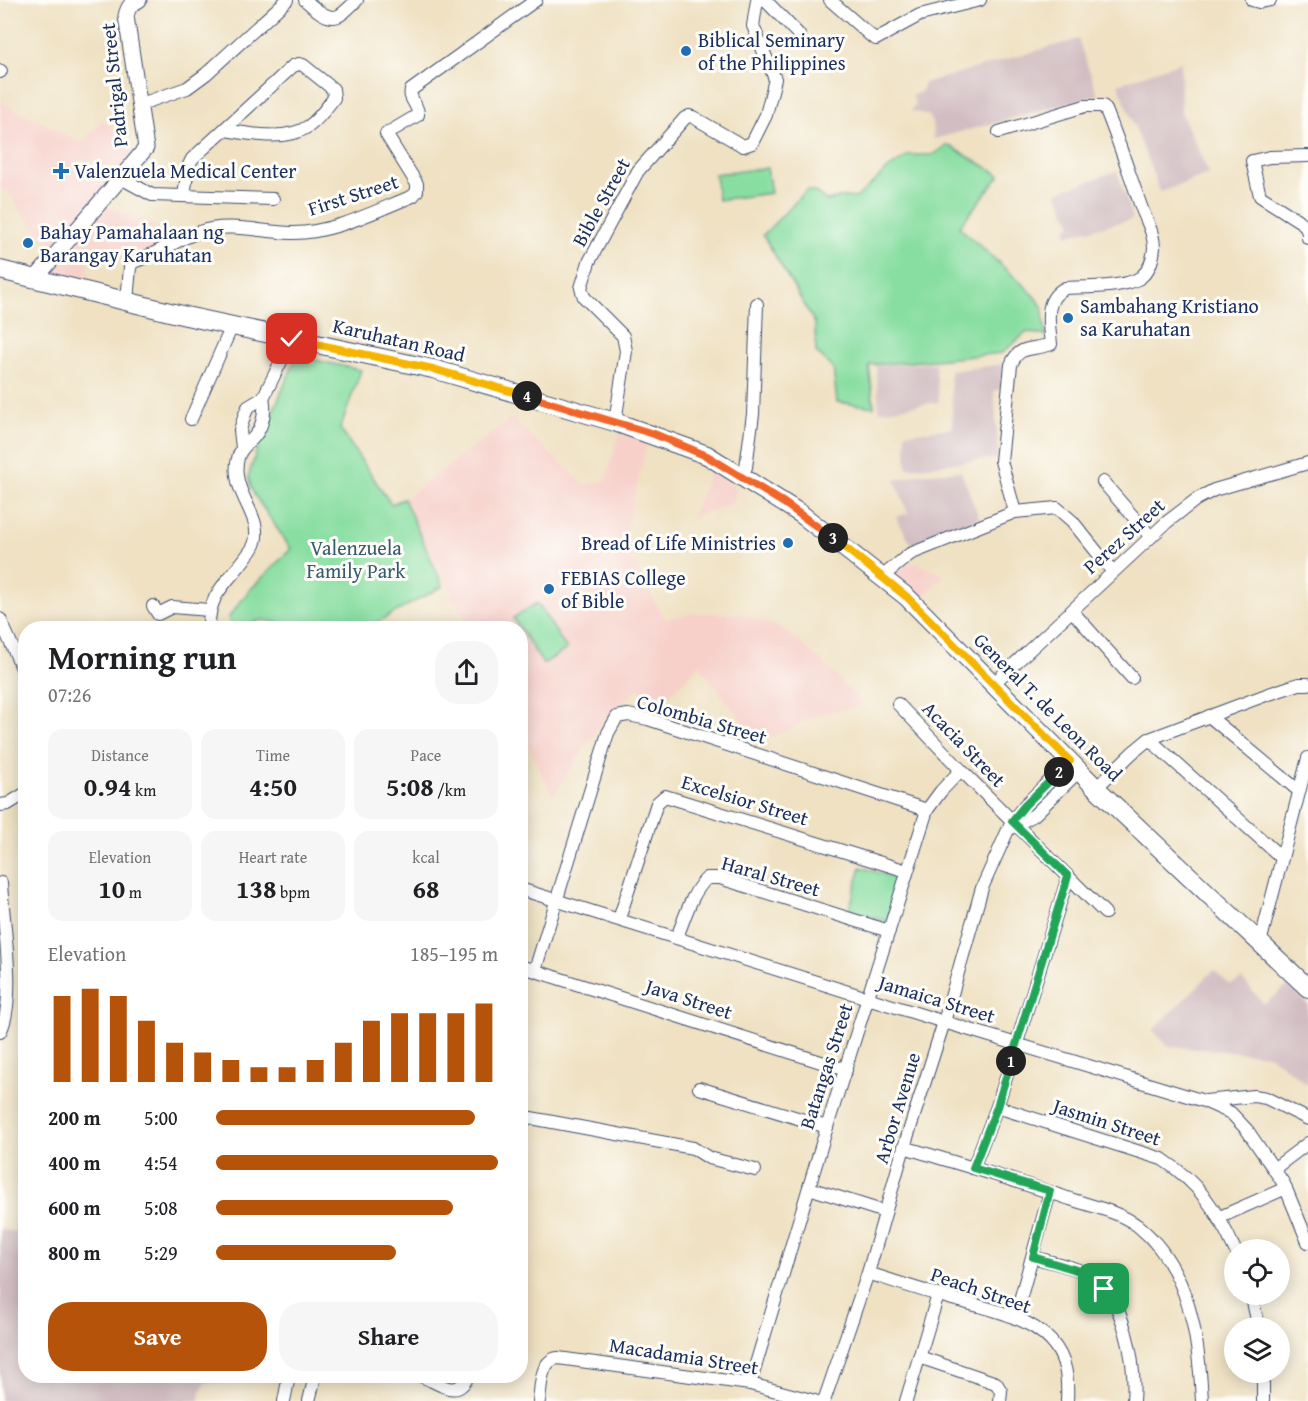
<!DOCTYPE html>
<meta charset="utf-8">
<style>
:root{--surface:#fff;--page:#f6f6f6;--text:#202124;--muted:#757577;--accent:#b45309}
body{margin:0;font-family:"Gentium Book Plus",serif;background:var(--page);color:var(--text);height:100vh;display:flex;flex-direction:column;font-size:22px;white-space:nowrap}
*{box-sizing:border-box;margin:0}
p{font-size:20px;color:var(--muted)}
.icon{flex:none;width:33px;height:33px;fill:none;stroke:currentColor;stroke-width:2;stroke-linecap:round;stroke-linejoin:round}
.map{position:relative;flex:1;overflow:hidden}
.details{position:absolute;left:18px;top:621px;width:510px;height:762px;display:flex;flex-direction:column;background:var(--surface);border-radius:24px;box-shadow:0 3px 15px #0003}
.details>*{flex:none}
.buttons{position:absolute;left:1224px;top:1239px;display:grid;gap:12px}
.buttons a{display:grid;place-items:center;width:66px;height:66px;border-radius:50%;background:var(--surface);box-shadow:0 3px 15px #0003;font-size:30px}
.pin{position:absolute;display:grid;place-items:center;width:51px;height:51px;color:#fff;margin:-26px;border-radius:12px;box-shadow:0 3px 9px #0006}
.km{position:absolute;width:30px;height:30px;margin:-15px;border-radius:50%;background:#222;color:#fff;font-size:16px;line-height:30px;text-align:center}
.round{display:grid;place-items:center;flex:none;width:63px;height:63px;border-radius:24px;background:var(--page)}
.headline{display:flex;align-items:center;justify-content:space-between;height:102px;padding:0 30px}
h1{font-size:33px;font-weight:700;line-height:45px}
.metrics{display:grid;grid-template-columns:repeat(3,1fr);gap:9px;height:102px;padding:6px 30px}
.metrics div{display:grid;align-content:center;border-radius:15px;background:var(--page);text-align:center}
.metrics b{font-size:26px;font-weight:700}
.metrics small{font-size:16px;font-weight:400}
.metrics p{font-size:16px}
.chart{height:168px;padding:12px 30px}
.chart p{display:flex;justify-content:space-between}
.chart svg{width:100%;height:108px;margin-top:6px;stroke:var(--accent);stroke-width:6}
.primary-button{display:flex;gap:12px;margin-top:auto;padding:12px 30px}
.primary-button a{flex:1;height:69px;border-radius:24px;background:var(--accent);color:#fff;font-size:24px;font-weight:700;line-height:69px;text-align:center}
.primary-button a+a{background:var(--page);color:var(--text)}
ul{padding:0 30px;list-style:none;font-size:20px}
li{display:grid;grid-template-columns:96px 72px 1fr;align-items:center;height:45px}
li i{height:15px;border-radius:8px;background:var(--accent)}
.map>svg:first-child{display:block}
.built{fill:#f7d0ca}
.industrial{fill:#d2bec2}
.green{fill:#88dea1;stroke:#528680;stroke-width:1.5}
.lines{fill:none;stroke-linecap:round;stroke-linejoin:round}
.minor-casing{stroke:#3b4a6d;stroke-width:14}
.tertiary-casing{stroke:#3b4a6d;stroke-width:17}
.secondary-casing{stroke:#3b4a6d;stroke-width:20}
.minor{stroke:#fff;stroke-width:12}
.tertiary{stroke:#fff;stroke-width:15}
.secondary{stroke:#fff;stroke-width:18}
.split-1-casing{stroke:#fff;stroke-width:12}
.split-2-casing{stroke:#fff;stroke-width:12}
.split-3-casing{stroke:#fff;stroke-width:12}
.split-4-casing{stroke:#fff;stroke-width:12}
.split-5-casing{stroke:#fff;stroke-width:12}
.split-1{stroke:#22a559;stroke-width:8}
.split-2{stroke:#22a559;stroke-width:8}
.split-3{stroke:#f5b400;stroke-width:8}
.split-4{stroke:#f0652b;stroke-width:8}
.split-5{stroke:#f5b400;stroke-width:8}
.poi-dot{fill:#1f6fb2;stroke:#fdfcf7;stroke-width:2}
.labels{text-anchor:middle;stroke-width:6;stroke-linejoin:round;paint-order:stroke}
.poi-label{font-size:20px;fill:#1b2f5e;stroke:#fdfcf7;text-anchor:start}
.street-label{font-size:20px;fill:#1b2f5e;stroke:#fdfcf7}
.park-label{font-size:20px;fill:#365b6f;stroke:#fdfcf7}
</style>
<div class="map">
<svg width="1308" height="1401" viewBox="0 0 1308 1401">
<rect width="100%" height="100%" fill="#fdfcf7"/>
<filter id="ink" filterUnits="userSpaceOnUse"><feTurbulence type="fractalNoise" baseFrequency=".0167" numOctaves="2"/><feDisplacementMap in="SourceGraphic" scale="12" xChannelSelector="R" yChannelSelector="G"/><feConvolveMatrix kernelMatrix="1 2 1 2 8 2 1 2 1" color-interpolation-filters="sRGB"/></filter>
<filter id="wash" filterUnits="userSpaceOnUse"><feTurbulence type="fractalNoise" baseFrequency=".008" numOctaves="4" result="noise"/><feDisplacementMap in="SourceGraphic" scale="24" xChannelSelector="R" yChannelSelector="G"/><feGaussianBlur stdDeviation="1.35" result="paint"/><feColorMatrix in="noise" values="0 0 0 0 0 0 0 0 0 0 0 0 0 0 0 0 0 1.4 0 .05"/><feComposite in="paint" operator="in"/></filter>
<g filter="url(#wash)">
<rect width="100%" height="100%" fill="#efe1c2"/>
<!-- built -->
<g class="built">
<polygon points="0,101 82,143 103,120 137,153 56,248 22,214 10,193 0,189"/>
<polygon points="104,206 180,235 134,260 93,254 89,256 87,285 47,274"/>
<polygon points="512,418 583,484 605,482 620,432 647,442 623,545 665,619 695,613 742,614 782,628 823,662 864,705 821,714 759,743 699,665 664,701 638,689 605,718 553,797 521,731 520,628 469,628 404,499"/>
<polygon points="711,470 736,487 735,502 692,517"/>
<polygon points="911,562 945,575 920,600 892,575"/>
</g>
<!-- industrial -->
<g class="industrial">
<polygon points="1078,39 1098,95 934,139 932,123 928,115 911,111 915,104 912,95 921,92 924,83"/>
<polygon points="1181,62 1181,112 1209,174 1160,192 1118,84"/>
<polygon points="1117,171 1133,219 1068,235 1065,230 1072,225 1057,192"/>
<polygon points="935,363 939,402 879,411 876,366"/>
<polygon points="1003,364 1006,388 994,391 999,458 907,468 905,433 953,428 950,371"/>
<polygon points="961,471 979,518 912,545 896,517 908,513 895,480 918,474"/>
<polygon points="1214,970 1230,985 1242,979 1264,1004 1289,985 1308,1005 1308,1085 1270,1055 1167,1046 1153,1030"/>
<polygon points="0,1229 25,1233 26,1376 227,1376 228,1378 224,1384 206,1382 200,1393 199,1401 0,1401"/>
</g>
<!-- green -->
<g class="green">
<polygon points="948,145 1000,175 959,227 1029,290 1042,306 1046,336 1027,332 1002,353 935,360 869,365 874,407 837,402 833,368 816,352 815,323 763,235 807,190 817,193 827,201 844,197 856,198 888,169 909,155 932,155"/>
<polygon points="767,168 771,193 718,200 715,174"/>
<polygon points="297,356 361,370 340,429 391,504 404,499 443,586 367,628 301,628 263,620 231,628 228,618 248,592 291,549 253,493 248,477 259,444"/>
<polygon points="537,603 567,649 543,664 513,618"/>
<polygon points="861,867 901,880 887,921 849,910"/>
</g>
</g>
<g filter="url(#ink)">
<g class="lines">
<defs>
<g id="minor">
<path d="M305,0C313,7 327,21 338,16C345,13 351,5 357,0"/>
<polyline points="765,0 799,35"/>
<polyline points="830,0 871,36 876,39 920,15 980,0"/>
<polyline points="1252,0 1259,2 1270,0"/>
<polyline points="0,72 1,71"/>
<polyline points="141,104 187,88 206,74 287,0"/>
<polyline points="1308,156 1270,157 1252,161 1260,196 1304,224 1308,232 1308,238"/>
<polyline points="121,178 152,195 273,199"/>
<path d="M184,196L188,167L192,159L293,66L299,64L303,65L333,89L334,98C327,107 319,119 309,126C286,142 251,134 225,130"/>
<path d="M127,301L130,267L133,262C156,255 177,239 199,232C228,222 261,232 291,233C332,234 375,211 413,196L417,191V184L386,134L418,115C419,105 408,99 411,90L536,0"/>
<polyline points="191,419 232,326"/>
<polyline points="615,422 626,351 623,336 584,297 581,288 589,262 638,171 685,118 689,116 693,117 743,146 752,143 766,115 775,79 753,26 757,0"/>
<polyline points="242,448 240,430 245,414 248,407 263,398 292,339"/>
<polyline points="742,478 746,467 753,414 757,304"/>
<polyline points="1103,482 1151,537"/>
<polyline points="1015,512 1057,508 1072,521 1113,572"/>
<path d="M883,576L910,554L1015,512L1001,461L1011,365C1019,344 1032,351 1051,344C1049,323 1043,299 1065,288C1084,287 1127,288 1141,277C1150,270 1153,258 1154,248C1154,233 1147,222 1142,209C1130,176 1119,142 1106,110L1103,106H1085L999,132"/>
<polyline points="153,606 158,614 172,607 209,610"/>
<polyline points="1072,611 1132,678"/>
<polyline points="0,619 26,677"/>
<path d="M209,628C208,593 227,584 246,557C250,552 254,547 255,542C263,515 229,491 238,458C240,448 248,444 254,437C263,427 266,410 263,398"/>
<polyline points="994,683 1167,522 1197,499 1214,490 1308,463"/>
<polyline points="898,704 961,770 1105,913"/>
<polyline points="1209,716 1299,791"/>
<polyline points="1149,739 1282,858"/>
<polyline points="1096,788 1132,753 1149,739 1266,695 1299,684 1308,684"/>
<polyline points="0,805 8,804 26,793"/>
<polyline points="1011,828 1034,815 1079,771"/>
<polyline points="520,889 944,1022 1204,1101 1231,1113 1247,1130 1284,1184 1308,1242"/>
<polyline points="619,919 657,803 665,796 907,871"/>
<path d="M677,937C685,918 691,893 707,878H720L889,931"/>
<polyline points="1260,943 1308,758"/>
<polyline points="520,966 846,1070"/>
<polyline points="535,970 608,733 617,717 628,715 648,719 927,810"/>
<path d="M0,1032C17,1002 3,920 1,883"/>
<polyline points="699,1088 827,1127"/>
<polyline points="1206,1101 1254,1096 1266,1098 1308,1119"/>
<path d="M997,1107L1162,1159C1199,1183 1217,1210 1235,1250"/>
<polyline points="520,1116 693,1148 709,1158 755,1170"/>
<path d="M904,1147C959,1164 1015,1180 1070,1199C1092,1206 1120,1212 1138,1226C1190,1268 1199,1339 1202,1401"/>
<polyline points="973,1168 997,1107 1068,877"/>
<polyline points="1275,1168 1308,1143"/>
<polyline points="809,1188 885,1212"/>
<polyline points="1220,1217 1286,1188"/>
<path d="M1033,1257C1046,1261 1080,1268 1090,1275C1125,1297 1136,1364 1133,1401"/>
<path d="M868,1273C893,1281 917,1289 942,1296C978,1307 1025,1313 1051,1341C1067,1359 1068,1379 1067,1401"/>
<polyline points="1251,1294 1259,1328"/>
<polyline points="1015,1318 1050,1192"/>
<polyline points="919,1357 996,1383 1001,1391 1000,1401"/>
<polyline points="1263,1372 1263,1401"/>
<path d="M421,1376C438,1382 457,1401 468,1376"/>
<polyline points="750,1384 827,1127 927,810 941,791 961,770"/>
<polyline points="284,1401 289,1376"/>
<polyline points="309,1401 315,1376"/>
<path d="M539,1401C541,1387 540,1360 558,1358L750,1384L815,1401"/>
<polyline points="824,1401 868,1273 904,1147 944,1022 982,888 1012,821 1025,805 1070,761"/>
<polyline points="906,1401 938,1295"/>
</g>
<path id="tertiary" d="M36,278L146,148L126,16C128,7 131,3 139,0"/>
<polyline id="secondary" points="0,270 186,316 433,369 615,422 707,455 801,514 907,597 1096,788 1308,988"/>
</defs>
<!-- minor casing -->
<use href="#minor" class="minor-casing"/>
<!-- tertiary casing -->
<use href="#tertiary" class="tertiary-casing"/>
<!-- secondary casing -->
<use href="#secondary" class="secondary-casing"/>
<!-- minor -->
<use href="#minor" class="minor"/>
<!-- tertiary -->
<use href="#tertiary" class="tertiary"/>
<!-- secondary -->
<use href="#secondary" class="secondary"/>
</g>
</g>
<g class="lines" filter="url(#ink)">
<defs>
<polyline id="split-1" points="1011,1061 997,1107 973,1168 1050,1191 1033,1257 1090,1274 1104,1289"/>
<polyline id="split-2" points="1011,1061 1068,876 1012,821 1025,805 1059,772"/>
<polyline id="split-3" points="833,538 907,597 1070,761 1059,772"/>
<polyline id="split-4" points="527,396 654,434 707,456 784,503 833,538"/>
<polyline id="split-5" points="292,339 433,369 527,396"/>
</defs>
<!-- split-1 casing -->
<use href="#split-1" class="split-1-casing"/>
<!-- split-2 casing -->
<use href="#split-2" class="split-2-casing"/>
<!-- split-3 casing -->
<use href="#split-3" class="split-3-casing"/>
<!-- split-4 casing -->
<use href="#split-4" class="split-4-casing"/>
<!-- split-5 casing -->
<use href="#split-5" class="split-5-casing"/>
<!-- split-1 -->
<use href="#split-1" class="split-1"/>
<!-- split-2 -->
<use href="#split-2" class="split-2"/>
<!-- split-3 -->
<use href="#split-3" class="split-3"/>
<!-- split-4 -->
<use href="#split-4" class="split-4"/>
<!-- split-5 -->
<use href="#split-5" class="split-5"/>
</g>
<!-- markers -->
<g class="poi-dot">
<circle cx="686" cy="51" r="6"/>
<path d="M58 162h6v6h6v6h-6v6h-6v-6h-6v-6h6z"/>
<circle cx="28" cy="243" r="6"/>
<circle cx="1068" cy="318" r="6"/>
<circle cx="788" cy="543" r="6"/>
<circle cx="549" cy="589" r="6"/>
</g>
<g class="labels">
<!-- poi labels -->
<g class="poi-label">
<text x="698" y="47">Biblical Seminary<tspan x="698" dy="23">of the Philippines</tspan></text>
<text x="74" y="178">Valenzuela Medical Center</text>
<text x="40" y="239">Bahay Pamahalaan ng<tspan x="40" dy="23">Barangay Karuhatan</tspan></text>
<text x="1080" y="313">Sambahang Kristiano<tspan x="1080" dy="23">sa Karuhatan</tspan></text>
<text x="776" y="550" text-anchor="end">Bread of Life Ministries</text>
<text x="561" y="585">FEBIAS College<tspan x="561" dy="23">of Bible</tspan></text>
</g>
<!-- street labels -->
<g class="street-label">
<text transform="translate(114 85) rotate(-96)" y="7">Padrigal Street</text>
<text transform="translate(353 195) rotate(-18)" y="7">First Street</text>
<text transform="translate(601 202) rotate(-61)" y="7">Bible Street</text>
<text transform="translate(399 340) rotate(13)" y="7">Karuhatan Road</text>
<text transform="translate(1124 536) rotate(-42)" y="7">Perez Street</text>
<text transform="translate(1048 707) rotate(45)" y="7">General T. de Leon Road</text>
<text transform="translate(702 719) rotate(16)" y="7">Colombia Street</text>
<text transform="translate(964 744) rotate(46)" y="7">Acacia Street</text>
<text transform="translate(745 800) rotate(17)" y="7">Excelsior Street</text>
<text transform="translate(771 876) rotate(16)" y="7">Haral Street</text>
<text transform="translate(689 999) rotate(18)" y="7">Java Street</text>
<text transform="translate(937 999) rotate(17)" y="7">Jamaica Street</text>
<text transform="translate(826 1066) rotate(-72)" y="7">Batangas Street</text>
<text transform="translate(897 1108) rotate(-73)" y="7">Arbor Avenue</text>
<text transform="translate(1107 1122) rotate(18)" y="7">Jasmin Street</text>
<text transform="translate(981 1290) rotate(19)" y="7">Peach Street</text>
<text transform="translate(684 1356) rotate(9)" y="7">Macadamia Street</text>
</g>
<!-- park labels -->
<g class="park-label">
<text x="356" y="555">Valenzuela<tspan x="356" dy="23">Family Park</tspan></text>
</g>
</g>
</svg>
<div class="buttons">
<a><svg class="icon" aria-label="locate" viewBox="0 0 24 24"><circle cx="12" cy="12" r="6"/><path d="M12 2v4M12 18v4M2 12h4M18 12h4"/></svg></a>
<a><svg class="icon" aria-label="layers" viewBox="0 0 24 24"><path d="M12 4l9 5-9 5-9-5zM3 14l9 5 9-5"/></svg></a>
</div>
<div class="pin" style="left:1104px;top:1289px;background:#1e9e55"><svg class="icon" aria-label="arrive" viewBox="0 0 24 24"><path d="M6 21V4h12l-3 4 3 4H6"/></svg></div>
<div class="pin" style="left:292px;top:339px;background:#d93025"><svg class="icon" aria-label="check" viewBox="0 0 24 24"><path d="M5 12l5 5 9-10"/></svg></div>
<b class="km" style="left:1011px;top:1061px">1</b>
<b class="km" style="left:1059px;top:772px">2</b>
<b class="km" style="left:833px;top:538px">3</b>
<b class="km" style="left:527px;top:396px">4</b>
<section class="details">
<div class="headline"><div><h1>Morning run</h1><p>07:26</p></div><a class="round"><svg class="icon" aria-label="share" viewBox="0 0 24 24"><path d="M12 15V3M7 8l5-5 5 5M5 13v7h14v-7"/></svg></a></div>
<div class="metrics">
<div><p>Distance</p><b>0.94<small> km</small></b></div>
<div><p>Time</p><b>4:50</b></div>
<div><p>Pace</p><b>5:08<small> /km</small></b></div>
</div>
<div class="metrics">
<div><p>Elevation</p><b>10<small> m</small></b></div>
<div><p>Heart rate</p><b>138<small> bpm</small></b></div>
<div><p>kcal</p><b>68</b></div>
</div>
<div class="chart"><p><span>Elevation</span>185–195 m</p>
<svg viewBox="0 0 160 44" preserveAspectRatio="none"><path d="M5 44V9M15 44V6M25 44V9M35 44V19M45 44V28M55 44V32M65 44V35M75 44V38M85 44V38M95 44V35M105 44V28M115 44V19M125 44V16M135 44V16M145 44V16M155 44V12"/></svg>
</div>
<ul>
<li><b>200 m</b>5:00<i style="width:92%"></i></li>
<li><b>400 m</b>4:54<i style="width:100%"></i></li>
<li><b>600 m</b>5:08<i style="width:84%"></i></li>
<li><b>800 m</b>5:29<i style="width:64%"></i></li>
</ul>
<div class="primary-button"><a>Save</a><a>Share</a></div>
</section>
</div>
